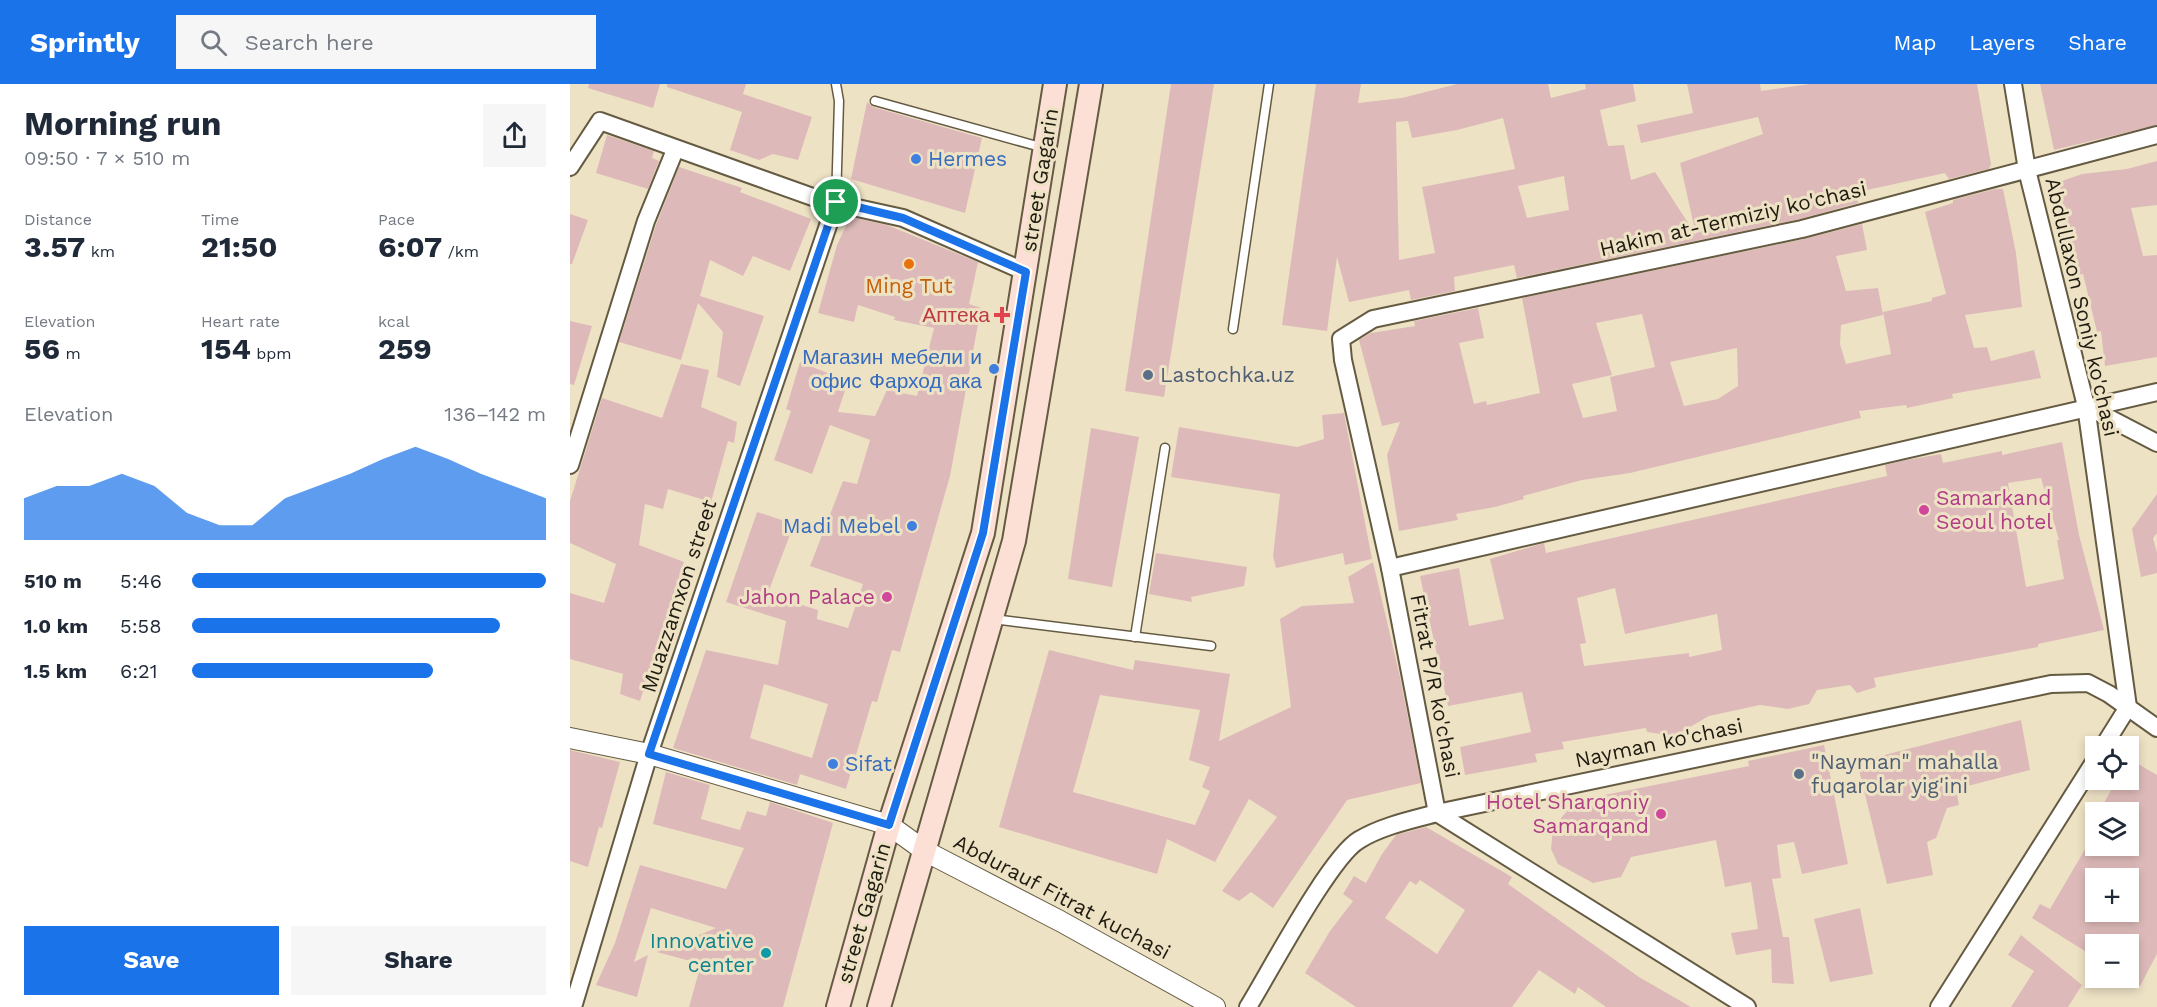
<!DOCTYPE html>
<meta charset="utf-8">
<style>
:root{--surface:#fff;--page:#f6f6f7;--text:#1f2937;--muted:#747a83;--accent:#1a73e8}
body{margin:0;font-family:"Work Sans",sans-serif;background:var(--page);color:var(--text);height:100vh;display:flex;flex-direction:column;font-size:22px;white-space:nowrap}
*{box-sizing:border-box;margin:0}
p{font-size:20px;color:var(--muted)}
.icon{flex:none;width:33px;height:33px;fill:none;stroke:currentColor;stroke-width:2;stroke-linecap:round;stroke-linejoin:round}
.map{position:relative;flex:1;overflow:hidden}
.drawer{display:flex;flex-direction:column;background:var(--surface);width:570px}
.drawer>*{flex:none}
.tools{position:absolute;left:1515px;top:652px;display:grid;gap:12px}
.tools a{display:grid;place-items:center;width:54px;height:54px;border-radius:0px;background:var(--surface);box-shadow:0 3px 9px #0003;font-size:30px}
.pin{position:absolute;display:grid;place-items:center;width:51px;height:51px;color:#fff;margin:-26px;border:3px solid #fff;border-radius:50%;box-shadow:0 2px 6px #0007}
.round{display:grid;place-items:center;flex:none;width:63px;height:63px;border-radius:0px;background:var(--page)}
.overview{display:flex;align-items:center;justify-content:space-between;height:102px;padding:0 24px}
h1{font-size:33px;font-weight:700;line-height:45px}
.metrics{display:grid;grid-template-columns:repeat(3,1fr);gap:9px;height:102px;padding:6px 24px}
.metrics div{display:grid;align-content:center}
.metrics b{font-size:30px;font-weight:700}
.metrics small{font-size:16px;font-weight:400}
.metrics p{font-size:16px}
.chart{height:168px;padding:12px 24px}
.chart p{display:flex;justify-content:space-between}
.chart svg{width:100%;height:108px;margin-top:6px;fill:var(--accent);opacity:.7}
.primary-button{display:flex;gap:12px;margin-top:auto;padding:12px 24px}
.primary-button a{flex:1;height:69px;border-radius:0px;background:var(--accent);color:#fff;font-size:24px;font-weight:700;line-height:69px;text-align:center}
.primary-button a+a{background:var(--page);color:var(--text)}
ul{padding:0 24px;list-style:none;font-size:20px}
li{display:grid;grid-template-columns:96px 72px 1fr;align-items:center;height:45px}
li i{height:15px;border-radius:8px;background:var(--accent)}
header{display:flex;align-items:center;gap:36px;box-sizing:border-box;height:84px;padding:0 30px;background:var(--accent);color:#fff}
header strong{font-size:28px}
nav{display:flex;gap:33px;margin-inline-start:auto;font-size:21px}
.search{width:420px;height:54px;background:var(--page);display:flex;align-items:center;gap:15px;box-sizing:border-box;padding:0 21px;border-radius:0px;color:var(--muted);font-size:22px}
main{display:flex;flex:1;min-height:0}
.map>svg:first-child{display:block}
.building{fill:#ddbab9;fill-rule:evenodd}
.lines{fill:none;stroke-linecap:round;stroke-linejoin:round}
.service-casing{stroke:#655b42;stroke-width:11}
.minor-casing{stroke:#655b42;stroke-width:20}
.tertiary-casing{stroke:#655b42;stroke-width:22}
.secondary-casing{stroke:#655b42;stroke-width:26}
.service{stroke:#fff;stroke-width:8}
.minor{stroke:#fff;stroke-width:16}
.tertiary{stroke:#fff;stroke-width:20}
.secondary{stroke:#fce0d6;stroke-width:22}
.route-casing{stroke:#fff;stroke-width:12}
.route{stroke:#1a73e8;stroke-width:8}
.shop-dot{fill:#3f7fe0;stroke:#eee2c5;stroke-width:2}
.food-dot{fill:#e8710a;stroke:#eee2c5;stroke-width:2}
.health-dot{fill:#e0444e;stroke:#eee2c5;stroke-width:2}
.service-dot{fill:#5c6f8a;stroke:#eee2c5;stroke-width:2}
.hotel-dot{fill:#d1479c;stroke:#eee2c5;stroke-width:2}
.culture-dot{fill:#0f9aa8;stroke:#eee2c5;stroke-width:2}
.labels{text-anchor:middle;stroke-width:6;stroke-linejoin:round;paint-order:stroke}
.shop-label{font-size:21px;fill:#366cbe;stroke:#eee2c5;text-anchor:start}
.street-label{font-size:21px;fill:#1f1b10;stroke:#eee2c5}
.food-label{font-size:21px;fill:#c56008;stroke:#eee2c5}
.health-label{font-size:21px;fill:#be3a42;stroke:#eee2c5;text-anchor:end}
.service-label{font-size:21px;fill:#4e5e75;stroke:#eee2c5;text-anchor:start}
.hotel-label{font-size:21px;fill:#b23c85;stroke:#eee2c5;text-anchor:end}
.culture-label{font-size:21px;fill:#0d838f;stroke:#eee2c5;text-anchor:end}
</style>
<header>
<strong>Sprintly</strong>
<div class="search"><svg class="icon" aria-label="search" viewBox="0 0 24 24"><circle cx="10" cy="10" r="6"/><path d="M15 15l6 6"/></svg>Search here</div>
<nav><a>Map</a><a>Layers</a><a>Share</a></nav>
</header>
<main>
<section class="drawer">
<div class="overview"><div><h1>Morning run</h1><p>09:50 · 7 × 510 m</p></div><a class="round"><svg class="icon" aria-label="share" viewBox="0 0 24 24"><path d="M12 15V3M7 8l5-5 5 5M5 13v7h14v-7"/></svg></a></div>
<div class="metrics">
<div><p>Distance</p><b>3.57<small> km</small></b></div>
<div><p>Time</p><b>21:50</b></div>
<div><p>Pace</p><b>6:07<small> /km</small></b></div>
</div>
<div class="metrics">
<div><p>Elevation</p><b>56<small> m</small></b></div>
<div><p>Heart rate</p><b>154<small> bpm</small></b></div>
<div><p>kcal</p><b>259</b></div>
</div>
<div class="chart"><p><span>Elevation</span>136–142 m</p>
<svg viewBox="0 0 160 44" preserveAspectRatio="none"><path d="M0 44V27L10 22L20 22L30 17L40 22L50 33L60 38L70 38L80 27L90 22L100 17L110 11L120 6L130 11L140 17L150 22L160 27V44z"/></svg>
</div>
<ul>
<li><b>510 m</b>5:46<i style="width:100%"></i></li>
<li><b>1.0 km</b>5:58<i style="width:87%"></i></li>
<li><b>1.5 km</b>6:21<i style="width:68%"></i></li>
</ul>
<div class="primary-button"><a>Save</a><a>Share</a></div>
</section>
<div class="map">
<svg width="1587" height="923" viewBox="0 0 1587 923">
<rect width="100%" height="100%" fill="#eee2c5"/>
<!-- building -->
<g class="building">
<polygon points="19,0 90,0 83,24 18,4"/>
<polygon points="97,0 176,0 173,10 242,33 228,76 203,70 189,76 160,66 172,28 97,3"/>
<polygon points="601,0 644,0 594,313 555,307"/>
<path d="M746,0H791L788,19L832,14L887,0H978L981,14L1016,5L1015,0H1063L1066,17L1030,26L1038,62L1054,61L1061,96L1085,88L1126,151L1110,79L1193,50L1188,33L1071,59L1067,41L1123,29L1117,0H1190L1191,7L1240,0H1407L1421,80L1419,85L1379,95L1375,89L1288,108V119L1230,135L947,194L944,181L884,193L885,207L841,216L839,206L779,218L767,173L757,247L712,241ZM933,34L945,85L852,103L865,169L829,176L826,38L838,37L842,54L887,46ZM994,92L999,126L957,134L948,102Z"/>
<polygon points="1470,0 1587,0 1587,41 1484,66"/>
<polygon points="297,18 303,23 412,54 395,129 281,95"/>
<polygon points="37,51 84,67 82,74 89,77 78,105 26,89"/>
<polygon points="1587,77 1587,121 1561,124 1573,172 1587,171 1587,273 1535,282 1531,247 1527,248 1513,190 1505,191 1489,98 1512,90 1557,85"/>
<polygon points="109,83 172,104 170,108 241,135 220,187 183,172 173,192 140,176 130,212 194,232 170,302 147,293 153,248 128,219 111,276 49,258 86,141"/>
<path d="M1425,105H1433L1446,169L1452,223L1395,231L1404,264L1417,263L1421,277L1464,266L1471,294L1382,310L1383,314L1337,324L1336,321L1289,327L1291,334L1060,389L1012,396L953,412L954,415L925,423L886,430L888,436L829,447L817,371L830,338L812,342L789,256L801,249L845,242L844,237L908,224L914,254L889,259L904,320L916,317L917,321L970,309L952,214L1234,155L1292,140L1297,166L1266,172L1276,207L1308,204L1313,231L1271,241L1270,260L1276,280L1321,270L1313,228L1362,217V214L1376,210L1355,128L1383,119V116ZM1072,230L1085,283L1040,293L1047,327L1013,334L1002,300L1042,291L1026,239ZM1167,264L1168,302L1148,315L1114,322L1100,278Z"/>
<polygon points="0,130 18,136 2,180 0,180"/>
<path d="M280,133L317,141L408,178L399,220L411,224L380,392L330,568L322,566L307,618L302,617L276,705L230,690L227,701L103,664L136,566L208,581L216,537L156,518L187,428L224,440L199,506L220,514L219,517L248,526L247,535L278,544L293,500L240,482L273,397L287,400L300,356L260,341L242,390L204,376L221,327L216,325L230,278L278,297L268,328L305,332L317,306L347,312L364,244L324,236L325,233L288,221L284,238L248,229L267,161ZM194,600L258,620L242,674L180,654Z"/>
<polygon points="0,237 22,242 4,301 0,300"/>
<polygon points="111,280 139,286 131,323 167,338 164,359 158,357 141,418 98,405 93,425 75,420 69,461 114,478 70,617 50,610 53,590 0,575 0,509 34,519 46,480 0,459 0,417 32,314 92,334"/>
<polygon points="774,329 802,475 775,481 773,469 706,484 703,472 710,410 601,393 609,343 727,363 754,355 752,331"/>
<polygon points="521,344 569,353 542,503 498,495"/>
<path d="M1492,358L1509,451L1534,546L1468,560V563L1304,594L1306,603L1287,609L1280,601L1247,606L1239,620L1218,625L1190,621L1139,632L1104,652L1077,648L1076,644L992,658L994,665L965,670L967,678L895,691L890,663L961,648L952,608L878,622L850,492L889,484L899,542L934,535L920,475L974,459L976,469L1317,392L1315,381L1331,377L1371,370L1373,379L1432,367V371ZM1471,394L1489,456H1487L1494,495L1456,503L1438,399ZM1045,504L1055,550L1147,530L1152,566L1119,573V569L1014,582L1010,560L1016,559L1007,514Z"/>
<polygon points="1587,410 1587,449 1583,454 1587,469 1587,489 1571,493 1562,445"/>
<polygon points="586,469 677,483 674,502 621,513 622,518 579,510"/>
<path d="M803,478L830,593L851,699L777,716L703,824L681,808L669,817L652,807L707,733L679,715L645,778L597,755L587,790L429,743L479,566L563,586L565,576L660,590L649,657L721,623L710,535L732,522L784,519L778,493ZM530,611L630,626L619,676L640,683L632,703L640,707L625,741L503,708Z"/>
<polygon points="1451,636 1460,686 1386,705 1389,721 1377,724 1366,754 1357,758 1363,791 1317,800 1287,678"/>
<polygon points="1254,661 1278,780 1232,790 1224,758 1207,761 1211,794 1202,795 1213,853 1219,853 1224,900 1202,899 1201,865 1166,871 1161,849 1188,845 1181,798 1155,803 1146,756 1061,773 1051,793 1023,799 988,780 981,765 983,744 1005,717 1179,682 1178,677"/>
<polygon points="0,666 50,678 32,744 29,743 18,783 0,777"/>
<path d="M1558,674L1587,691V870L1570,902L1558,895V861H1526V874L1462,834L1470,820L1480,825L1517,762H1558V729H1528L1547,696H1558ZM1526,795H1558V828H1526Z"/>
<polygon points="96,688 140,701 131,735 170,746 177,727 196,732 200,718 263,739 213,923 119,923 131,880 87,868 146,844 81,824 64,878 78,871 67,913 26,901 45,859 70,781 156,805 174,764 83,740"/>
<path d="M856,743L942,793L938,800L1069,893L1121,923H1036L1008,903L1005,910L969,886L942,923H786L735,889L760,847L783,817L773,810L784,792L796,799L812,770L826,751ZM850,796L895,826L867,870L815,834L840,797L846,801Z"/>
<polygon points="1290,824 1303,890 1260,898 1244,835"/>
<polygon points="1451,851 1512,901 1498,923 1441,923 1464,887 1438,871"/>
</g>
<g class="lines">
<defs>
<g id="service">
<polyline points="266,0 269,17 266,118"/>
<polyline points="305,17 474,64"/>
<polyline points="663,245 699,0"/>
<polyline points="423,535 641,562"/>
<polyline points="565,553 595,364"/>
</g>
<g id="minor">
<polyline points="1443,0 1457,86 1516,322 1558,623 1533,663"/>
<polyline points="0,83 30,37 251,116 333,134 456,188"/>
<polyline points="1516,322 1587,359"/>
<polyline points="0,381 76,137 105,66"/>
<polyline points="820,484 1587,308"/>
<polyline points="867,729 820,484 773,276 771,255 803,235 1232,145 1587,51"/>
<polyline points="867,729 1177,923"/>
<polyline points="3,923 79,670 266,118"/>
<path d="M678,923C699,889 760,773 789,756C812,742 841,736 867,729L1481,600L1518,599L1539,610L1587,644"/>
<polyline points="1369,923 1526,675"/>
</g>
<polyline id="tertiary" points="0,654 79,670 319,741 355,767 490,837 645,923"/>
<g id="secondary">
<polyline points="268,923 319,741 413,449 485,0"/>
<polyline points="309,923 444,457 521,0"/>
</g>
</defs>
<!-- service casing -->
<use href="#service" class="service-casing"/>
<!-- minor casing -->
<use href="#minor" class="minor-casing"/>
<!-- tertiary casing -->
<use href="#tertiary" class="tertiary-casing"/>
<!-- secondary casing -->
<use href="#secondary" class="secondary-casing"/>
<!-- service -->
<use href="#service" class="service"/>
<!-- minor -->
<use href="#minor" class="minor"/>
<!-- tertiary -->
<use href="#tertiary" class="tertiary"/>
<!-- secondary -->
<use href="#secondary" class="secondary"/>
</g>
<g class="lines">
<defs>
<polygon id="route" points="266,118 333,134 456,188 413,449 319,741 79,670"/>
</defs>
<!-- route casing -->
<use href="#route" class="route-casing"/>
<!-- route -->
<use href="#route" class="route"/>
</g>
<!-- markers -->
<g class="shop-dot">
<circle cx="346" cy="75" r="6"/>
<circle cx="424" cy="285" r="6"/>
<circle cx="342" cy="442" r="6"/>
<circle cx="263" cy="680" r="6"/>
</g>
<circle class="food-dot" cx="339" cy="180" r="6"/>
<path class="health-dot" d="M429 222h6v6h6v6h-6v6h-6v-6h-6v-6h6z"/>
<g class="service-dot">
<circle cx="578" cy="291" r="6"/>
<circle cx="1229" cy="690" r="6"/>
</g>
<g class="hotel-dot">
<circle cx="1354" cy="426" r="6"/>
<circle cx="317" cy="513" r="6"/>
<circle cx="1091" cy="730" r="6"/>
</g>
<circle class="culture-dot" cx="196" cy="869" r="6"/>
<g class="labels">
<!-- shop labels -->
<g class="shop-label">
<text x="358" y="82">Hermes</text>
<text x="412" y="280" text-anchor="end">Магазин мебели и<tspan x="412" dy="24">офис Фарход ака</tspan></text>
<text x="330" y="449" text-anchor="end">Madi Mebel</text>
<text x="275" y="687">Sifat</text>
</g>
<!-- street labels -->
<g class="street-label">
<text transform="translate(470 96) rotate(-81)" y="7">street Gagarin</text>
<text transform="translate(1163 135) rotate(-13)" y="7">Hakim at-Termiziy ko'chasi</text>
<text transform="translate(1512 223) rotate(77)" y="7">Abdullaxon Soniy ko'chasi</text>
<text transform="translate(109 512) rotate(-72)" y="7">Muazzamxon street</text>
<text transform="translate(865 602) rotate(79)" y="7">Fitrat P/R ko'chasi</text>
<text transform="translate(1089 659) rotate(-12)" y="7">Nayman ko'chasi</text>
<text transform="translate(492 813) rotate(28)" y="7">Abdurauf Fitrat kuchasi</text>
<text transform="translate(294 829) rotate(-74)" y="7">street Gagarin</text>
</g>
<!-- food labels -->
<g class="food-label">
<text x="339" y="209">Ming Tut</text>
</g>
<!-- health labels -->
<g class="health-label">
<text x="420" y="238">Аптека</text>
</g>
<!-- service labels -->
<g class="service-label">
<text x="590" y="298">Lastochka.uz</text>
<text x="1241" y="685">"Nayman" mahalla<tspan x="1241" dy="24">fuqarolar yig'ini</tspan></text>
</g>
<!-- hotel labels -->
<g class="hotel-label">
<text x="1366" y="421" text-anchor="start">Samarkand<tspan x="1366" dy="24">Seoul hotel</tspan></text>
<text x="305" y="520">Jahon Palace</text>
<text x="1079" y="725">Hotel Sharqoniy<tspan x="1079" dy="24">Samarqand</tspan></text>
</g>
<!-- culture labels -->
<g class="culture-label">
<text x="184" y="864">Innovative<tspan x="184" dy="24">center</tspan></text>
</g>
</g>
</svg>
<div class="tools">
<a><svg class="icon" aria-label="locate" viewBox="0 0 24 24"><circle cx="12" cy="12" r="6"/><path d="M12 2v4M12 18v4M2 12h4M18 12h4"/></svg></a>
<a><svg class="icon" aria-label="layers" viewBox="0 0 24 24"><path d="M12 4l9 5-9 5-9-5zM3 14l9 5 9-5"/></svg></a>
<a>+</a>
<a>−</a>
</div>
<div class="pin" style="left:266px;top:118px;background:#1e9e55"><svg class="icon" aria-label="arrive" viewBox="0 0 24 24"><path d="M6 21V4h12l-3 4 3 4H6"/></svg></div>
</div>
</main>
